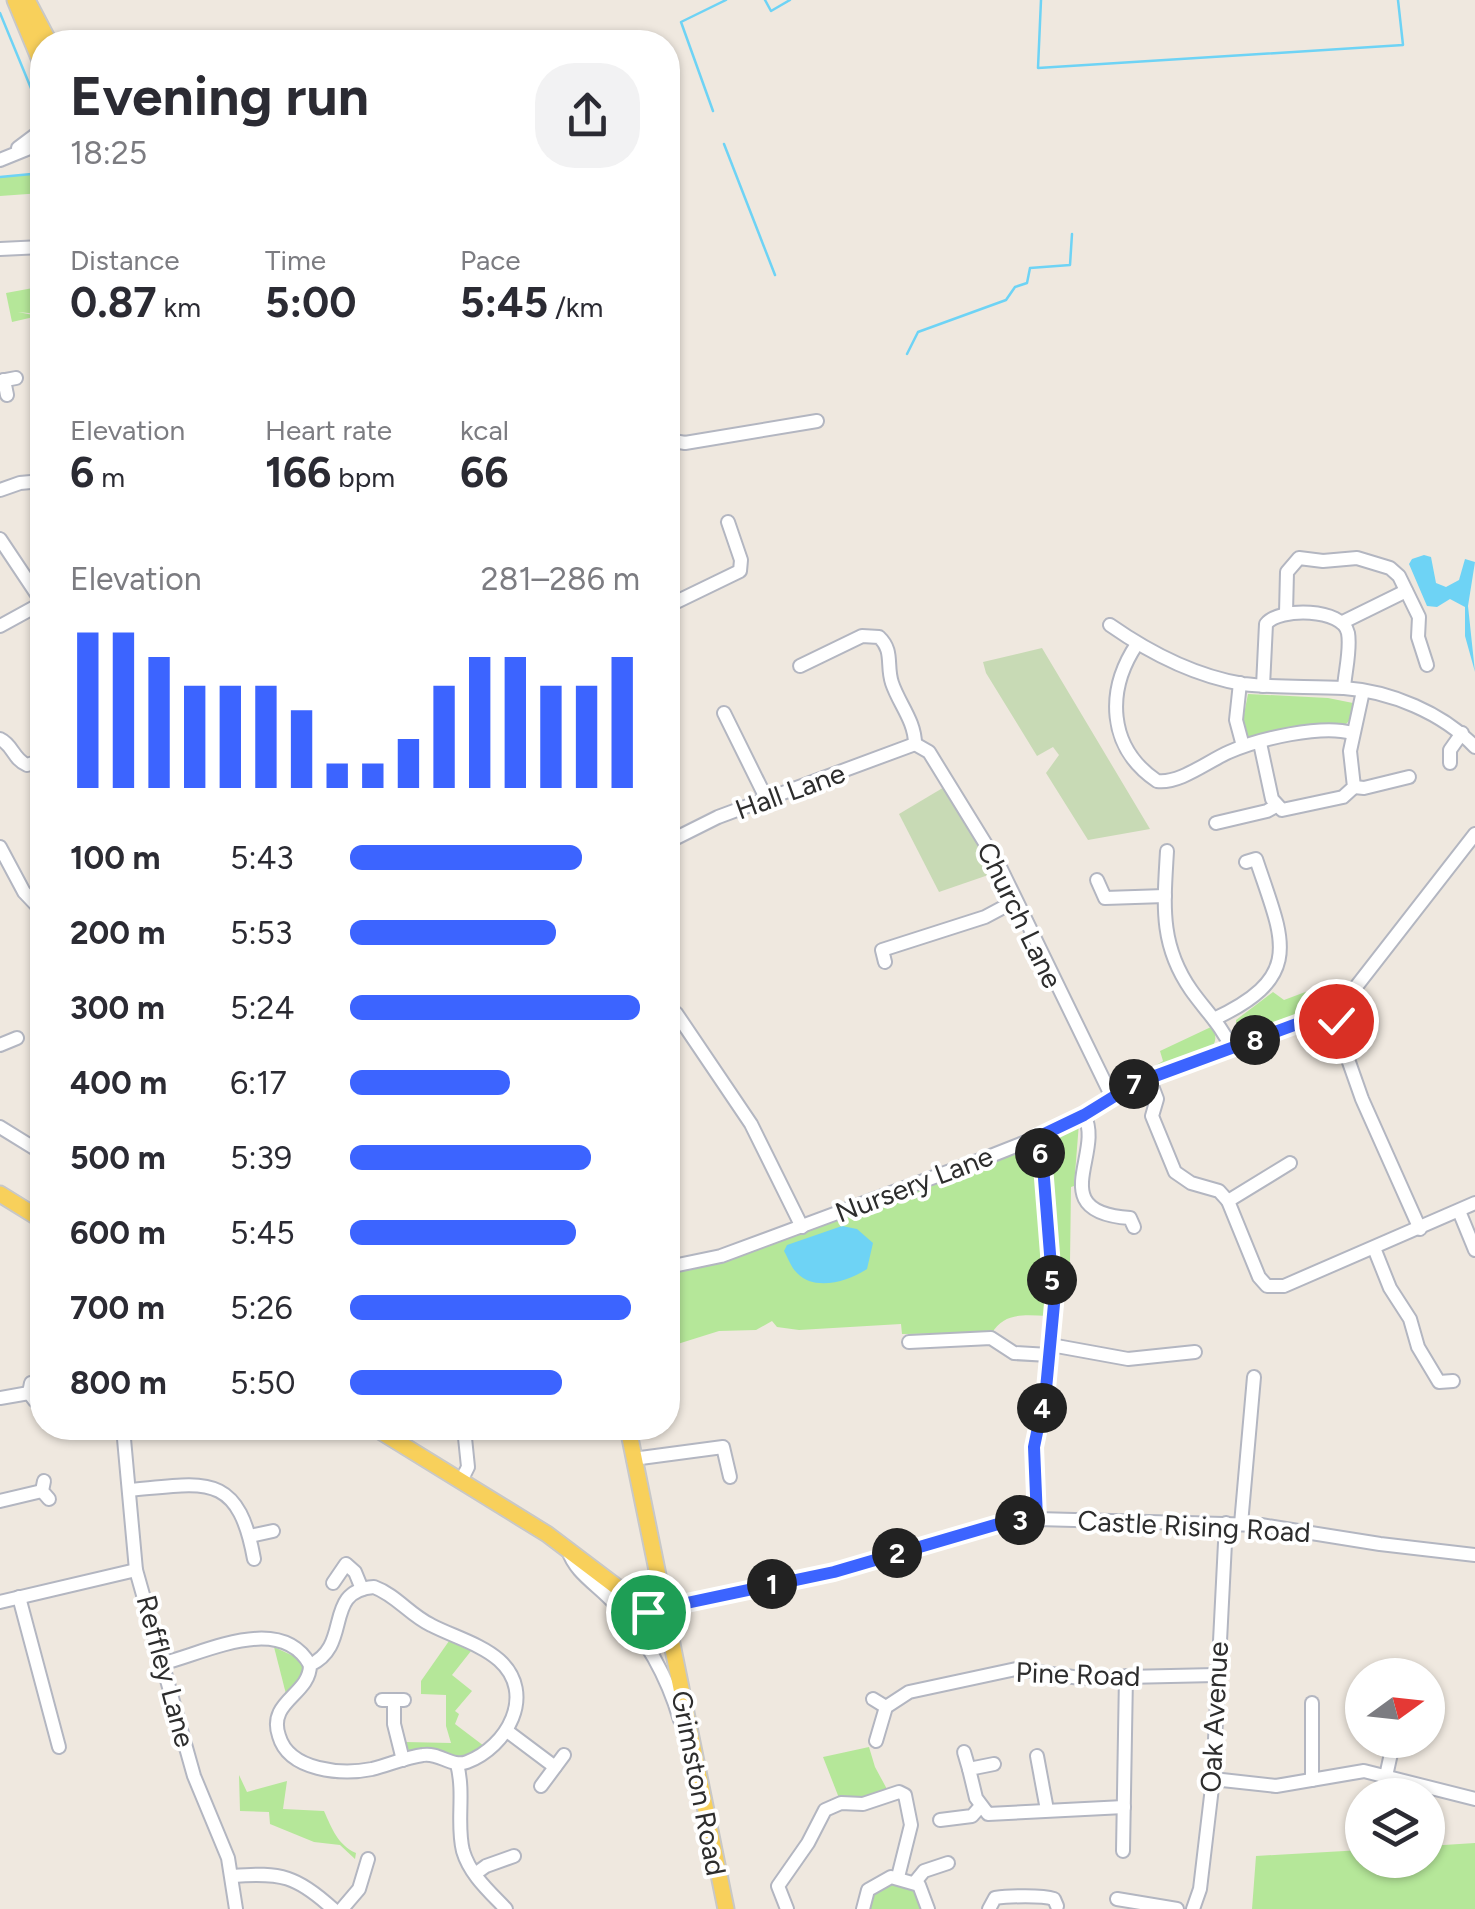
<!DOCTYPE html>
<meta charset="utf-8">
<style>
:root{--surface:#fff;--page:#f2f2f3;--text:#2b2b33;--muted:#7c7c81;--accent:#3c64ff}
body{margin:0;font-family:Figtree,sans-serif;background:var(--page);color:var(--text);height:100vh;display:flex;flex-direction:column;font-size:38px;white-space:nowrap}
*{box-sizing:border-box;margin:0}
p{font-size:32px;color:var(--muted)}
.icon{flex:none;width:55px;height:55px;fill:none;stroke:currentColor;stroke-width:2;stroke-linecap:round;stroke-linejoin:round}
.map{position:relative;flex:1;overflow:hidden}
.side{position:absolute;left:30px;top:30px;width:650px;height:1410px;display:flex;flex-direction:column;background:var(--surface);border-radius:40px;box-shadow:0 2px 8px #0004}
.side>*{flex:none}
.needle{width:65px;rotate:75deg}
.tools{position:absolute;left:1345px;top:1658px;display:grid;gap:20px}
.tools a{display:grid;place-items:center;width:100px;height:100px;border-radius:50%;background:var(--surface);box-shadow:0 2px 8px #0004;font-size:50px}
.pin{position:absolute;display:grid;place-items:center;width:85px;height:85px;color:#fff;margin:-42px;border:5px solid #fff;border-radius:50%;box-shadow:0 2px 10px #0007}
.km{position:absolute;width:50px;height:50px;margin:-25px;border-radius:50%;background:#222;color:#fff;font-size:28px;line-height:50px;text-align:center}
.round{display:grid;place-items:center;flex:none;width:105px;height:105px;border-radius:40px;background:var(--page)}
.head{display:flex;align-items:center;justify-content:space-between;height:170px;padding:0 40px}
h1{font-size:55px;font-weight:700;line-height:75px}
.figures{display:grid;grid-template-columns:repeat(3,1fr);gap:15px;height:170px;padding:10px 40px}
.figures div{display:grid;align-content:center}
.figures b{font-size:42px;font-weight:700}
.figures small{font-size:28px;font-weight:400}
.figures p{font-size:28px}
.chart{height:280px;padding:20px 40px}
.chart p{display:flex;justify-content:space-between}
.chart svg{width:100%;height:180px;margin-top:10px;stroke:var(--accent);stroke-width:6}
ul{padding:0 40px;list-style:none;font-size:32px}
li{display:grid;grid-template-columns:160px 120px 1fr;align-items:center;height:75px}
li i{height:25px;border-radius:12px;background:var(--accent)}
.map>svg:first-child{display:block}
.green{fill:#b5e799}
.cemetery{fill:#c8dab5}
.water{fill:#6ed3f5}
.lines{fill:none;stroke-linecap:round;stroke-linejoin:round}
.stream{stroke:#6ed3f5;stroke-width:2.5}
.minor-casing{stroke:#b3b6c1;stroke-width:16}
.major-casing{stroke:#c8c8c8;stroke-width:19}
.minor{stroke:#fff;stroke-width:12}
.major{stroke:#f8d05b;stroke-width:15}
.route-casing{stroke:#fff;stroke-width:20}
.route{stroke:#3c64ff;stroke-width:12}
.labels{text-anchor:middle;stroke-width:8;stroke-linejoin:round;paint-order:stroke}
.street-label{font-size:28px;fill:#2d2d2d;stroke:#fff}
</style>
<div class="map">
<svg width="1475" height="1909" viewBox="0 0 1475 1909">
<rect width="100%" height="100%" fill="#efe8df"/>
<!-- green -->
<g class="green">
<polygon points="42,173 42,193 0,196 0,177"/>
<polygon points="33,288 39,314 18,312 38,316 12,322 6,293"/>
<path d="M1248,694L1328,698L1353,703L1349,721L1345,725C1311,718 1283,732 1250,739L1245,735L1243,719Z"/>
<polygon points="1332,982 1336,998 1324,1006 1249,1034 1237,1033 1236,1020 1273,992 1284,1000"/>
<path d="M1211,1027C1217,1034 1217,1043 1210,1049L1155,1069L1153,1067L1163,1061L1160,1051Z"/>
<polygon points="1079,1123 1074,1186 1071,1187 1070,1262 1062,1288 1056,1287 1042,1142"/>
<path d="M1028,1144L1033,1146C1041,1202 1048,1260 1047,1316C1026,1315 1004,1312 992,1333L902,1334L901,1324L799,1330L777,1327L772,1321L756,1330L719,1331L668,1347V1270L756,1245L764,1248L767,1241Z"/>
<polygon points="449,1641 471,1651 452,1675 472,1691 455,1711 459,1714 455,1724 484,1746 463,1760 412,1752 402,1745 405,1742 451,1743 446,1726 446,1695 421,1694 421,1681"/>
<polygon points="274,1647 302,1660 306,1676 286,1694"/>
<polygon points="869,1747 875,1767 888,1791 860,1799 839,1798 823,1757"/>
<path d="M239,1775L247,1792L287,1781L283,1809L324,1811C332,1829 338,1845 356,1853L355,1859L340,1845L314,1842L270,1824L269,1812L240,1811Z"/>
<polygon points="1475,1843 1475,1909 1252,1909 1256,1856 1362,1850 1362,1860 1428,1860 1428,1846"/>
<polygon points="891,1882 913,1885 924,1909 868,1909 873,1894"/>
</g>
<!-- cemetery -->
<g class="cemetery">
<polygon points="1042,648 1150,829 1088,840 1046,773 1059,755 1053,747 1037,756 986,673 983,662"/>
<polygon points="946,786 997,872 939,892 899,814"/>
</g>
<!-- water -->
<g class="water">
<polygon points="1424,555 1431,557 1436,583 1446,587 1459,580 1465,559 1475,562 1468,606 1475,672 1465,636 1465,607 1450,599 1437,607 1427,606 1409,564 1412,559"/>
<path d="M842,1226L857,1229L873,1243L867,1269C849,1281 815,1292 797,1273C791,1267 788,1258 784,1251L787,1245Z"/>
</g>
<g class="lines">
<!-- stream -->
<g class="stream">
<polyline points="765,0 771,11 790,0"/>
<polyline points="1041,0 1038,68 1403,45 1398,0"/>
<polyline points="0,13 42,115"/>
<polyline points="713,111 681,22 726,0"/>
<polyline points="724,144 775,275"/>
<polyline points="0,177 42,173"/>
<polyline points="907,354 918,332 1006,300 1015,287 1027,283 1030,268 1070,265 1072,234"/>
</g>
<defs>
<g id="minor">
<polyline points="18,148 42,130"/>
<polyline points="0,160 42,143"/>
<polyline points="0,249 42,247"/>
<polyline points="4,380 7,395"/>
<polyline points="0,381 16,378"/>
<polyline points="668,440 685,443 817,421"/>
<polyline points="0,490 20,483 42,481"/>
<polyline points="0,539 42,602"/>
<polyline points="668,602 674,603 740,571 741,560 728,522"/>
<polyline points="1286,613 1287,572 1299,558 1323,561 1357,558 1390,568 1399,576 1419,617 1418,637 1427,665"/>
<polyline points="1343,622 1406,591"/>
<path d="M1110,625C1150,653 1195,676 1243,684C1277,688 1310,686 1344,688C1390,691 1443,713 1475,747"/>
<polyline points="0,626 42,603"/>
<path d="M1137,644C1106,690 1107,747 1157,781C1180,784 1208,761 1229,752C1258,739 1322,724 1352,733"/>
<path d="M800,666L862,636L879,637C894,651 886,665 892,683C899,704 915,721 915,744"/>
<polyline points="1240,683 1236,720 1243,746"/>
<path d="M1263,686L1266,624C1279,607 1343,608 1348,633C1351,649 1345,672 1344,688"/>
<polyline points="724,713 767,800"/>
<path d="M0,739C13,745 13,759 27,765L42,760"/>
<polyline points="1260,743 1272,799 1282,810 1343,797 1354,787 1350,751 1363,691"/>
<polyline points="915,744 929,752 1001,869 1112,1097"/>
<polyline points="1450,763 1450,750 1462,733"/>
<polyline points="1354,787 1364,788 1409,777"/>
<polyline points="1216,823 1267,811 1276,806"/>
<polyline points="668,842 718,817 915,744"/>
<polyline points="0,847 24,892 42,911"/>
<path d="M1167,851C1164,904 1159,944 1191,990C1205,1010 1222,1026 1232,1049"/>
<polyline points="1097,880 1105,898 1165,896"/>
<polyline points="885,962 882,950 985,917 1015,901"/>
<polyline points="1331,1011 1362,1099 1420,1229"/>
<polyline points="676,1013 751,1124 802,1227"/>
<path d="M1214,1019C1306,976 1283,940 1256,859L1246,862"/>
<polyline points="0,1045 17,1038"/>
<polyline points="1149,1078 1157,1099 1152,1116 1175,1172 1191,1183 1219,1191 1228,1201 1259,1277 1267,1286 1284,1286 1475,1203"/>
<path d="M1084,1115C1105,1153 1043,1212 1130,1218L1134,1227"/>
<polyline points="0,1127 42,1153"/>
<polyline points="1036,1138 1043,1166 1054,1304 1045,1389 1034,1447 1037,1519"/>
<polyline points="1228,1201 1290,1163"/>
<polyline points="1459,1211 1475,1250"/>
<polyline points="1374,1248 1390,1288 1410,1319 1418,1347 1439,1382 1453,1381"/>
<polyline points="668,1267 721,1256 988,1157 1061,1128 1136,1083 1331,1011 1345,1001 1475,834"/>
<polyline points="909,1342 991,1338 1014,1353 1049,1355"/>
<polyline points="1051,1345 1128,1359 1195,1352"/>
<polyline points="31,1383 29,1393 35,1401"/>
<polyline points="0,1398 29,1393"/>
<polyline points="123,1428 136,1570 194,1776 228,1858 236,1909"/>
<polyline points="633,1459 723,1447 730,1477"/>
<polyline points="44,1481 42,1491 49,1499"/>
<polyline points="461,1481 468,1467 464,1428"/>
<path d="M130,1490C205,1483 238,1471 254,1559"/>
<polyline points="0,1501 42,1491"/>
<polyline points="1241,1524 1254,1377"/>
<polyline points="250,1536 273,1531"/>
<path d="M568,1550C575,1573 598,1585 614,1603C646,1638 667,1675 680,1720L688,1728"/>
<polyline points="333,1583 346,1564 355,1572 362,1589"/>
<path d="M374,1587C396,1595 410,1615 431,1625C452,1636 481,1644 499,1660C537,1694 507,1747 467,1762C452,1768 439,1752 423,1755C406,1757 389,1765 372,1769C342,1775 289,1771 279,1736C267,1701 310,1695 310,1665C353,1645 322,1591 374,1587Z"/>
<polyline points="19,1597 59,1747"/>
<polyline points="0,1602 136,1570"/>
<polyline points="665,1612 682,1603 833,1572 1005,1522 1037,1519 1261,1525 1380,1544 1475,1555"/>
<path d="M164,1663C207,1652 281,1613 310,1665"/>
<polyline points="873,1699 886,1707"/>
<polyline points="382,1700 404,1700"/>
<polyline points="394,1700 394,1724 403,1760"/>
<polyline points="1312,1703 1312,1780"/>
<polyline points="507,1731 555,1767"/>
<polyline points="876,1741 886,1707 909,1692 1016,1669 1080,1678 1216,1675"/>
<polyline points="964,1752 969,1769"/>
<polyline points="1037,1756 1047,1810"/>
<path d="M457,1764C465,1794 456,1824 463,1851C470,1875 490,1892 506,1909"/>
<polyline points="994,1764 969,1769 976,1798 988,1814 1124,1807"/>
<polyline points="1386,1776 1394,1740"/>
<polyline points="1213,1779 1276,1786 1364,1771 1475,1799"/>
<polyline points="541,1786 564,1755"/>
<polyline points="940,1820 972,1816 980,1807"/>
<polyline points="1123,1851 1126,1676"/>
<polyline points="475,1874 486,1866 514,1856"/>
<path d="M233,1876C281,1872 297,1876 333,1909"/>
<polyline points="915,1882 924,1871 948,1863"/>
<polyline points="1117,1899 1177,1909"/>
<polyline points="342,1909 359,1889 368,1859"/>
<polyline points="787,1909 778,1886 808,1843 825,1810 841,1803 863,1804 899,1792 905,1795 911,1825 898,1877"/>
<polyline points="863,1909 868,1890 891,1877 919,1885 928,1909"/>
<path d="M989,1909L995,1898C1009,1896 1042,1895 1054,1899L1057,1906"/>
<polyline points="1193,1909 1200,1889 1213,1779 1226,1523"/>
</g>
<g id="major">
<polyline points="15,0 42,65"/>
<polyline points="27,0 49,42"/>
<polyline points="0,1194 42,1220"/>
<polyline points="375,1428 547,1534 621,1590 639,1610 665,1612"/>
<polyline points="628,1428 726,1909"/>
<polyline points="621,1590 663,1598"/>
</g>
</defs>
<!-- minor casing -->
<use href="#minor" class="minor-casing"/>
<!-- major casing -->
<use href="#major" class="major-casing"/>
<!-- minor -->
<use href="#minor" class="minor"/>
<!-- major -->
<use href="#major" class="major"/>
</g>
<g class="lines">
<defs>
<polyline id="route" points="648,1612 665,1612 682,1604 834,1572 1005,1522 1037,1519 1034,1447 1046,1389 1054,1304 1043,1166 1036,1138 1084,1115 1136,1083 1332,1011 1336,1021"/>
</defs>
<!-- route casing -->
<use href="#route" class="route-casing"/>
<!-- route -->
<use href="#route" class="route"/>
</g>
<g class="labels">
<!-- street labels -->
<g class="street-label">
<text transform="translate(790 791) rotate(-20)" y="10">Hall Lane</text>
<text transform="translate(1020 915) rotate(64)" y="10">Church Lane</text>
<text transform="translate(914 1184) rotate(-21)" y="10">Nursery Lane</text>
<text transform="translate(1194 1526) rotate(3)" y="10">Castle Rising Road</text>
<text transform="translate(166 1671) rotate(75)" y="10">Reffley Lane</text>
<text transform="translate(1078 1674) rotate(2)" y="10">Pine Road</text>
<text transform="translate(1214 1717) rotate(-87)" y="10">Oak Avenue</text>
<text transform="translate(699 1783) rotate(79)" y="10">Grimston Road</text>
</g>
</g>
</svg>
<div class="tools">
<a><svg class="needle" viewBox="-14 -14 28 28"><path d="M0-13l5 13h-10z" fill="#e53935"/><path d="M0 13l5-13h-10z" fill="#7c7c81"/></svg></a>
<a><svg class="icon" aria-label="layers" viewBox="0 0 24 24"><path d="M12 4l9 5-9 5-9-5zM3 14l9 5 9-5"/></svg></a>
</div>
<div class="pin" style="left:648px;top:1612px;background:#1e9e55"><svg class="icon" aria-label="arrive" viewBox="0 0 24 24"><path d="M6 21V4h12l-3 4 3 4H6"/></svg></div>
<div class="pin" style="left:1336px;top:1021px;background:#d93025"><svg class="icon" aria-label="check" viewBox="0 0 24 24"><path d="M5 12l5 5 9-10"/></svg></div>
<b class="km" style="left:772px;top:1584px">1</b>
<b class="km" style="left:897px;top:1553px">2</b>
<b class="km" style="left:1020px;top:1520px">3</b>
<b class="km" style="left:1042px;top:1408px">4</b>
<b class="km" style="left:1052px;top:1280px">5</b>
<b class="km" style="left:1040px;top:1153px">6</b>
<b class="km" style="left:1134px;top:1084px">7</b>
<b class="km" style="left:1255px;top:1040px">8</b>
<section class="side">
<div class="head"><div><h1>Evening run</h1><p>18:25</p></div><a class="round"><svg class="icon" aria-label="share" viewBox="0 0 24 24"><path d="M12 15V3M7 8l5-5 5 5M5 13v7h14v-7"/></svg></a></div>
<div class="figures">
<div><p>Distance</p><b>0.87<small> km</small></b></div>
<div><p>Time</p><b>5:00</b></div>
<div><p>Pace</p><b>5:45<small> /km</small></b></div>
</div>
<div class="figures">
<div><p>Elevation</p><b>6<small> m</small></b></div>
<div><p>Heart rate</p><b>166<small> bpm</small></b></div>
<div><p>kcal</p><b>66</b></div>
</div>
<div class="chart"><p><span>Elevation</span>281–286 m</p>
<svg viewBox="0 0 160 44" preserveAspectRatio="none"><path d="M5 44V6M15 44V6M25 44V12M35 44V19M45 44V19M55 44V19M65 44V25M75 44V38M85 44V38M95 44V32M105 44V19M115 44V12M125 44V12M135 44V19M145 44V19M155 44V12"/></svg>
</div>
<ul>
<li><b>100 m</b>5:43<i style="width:80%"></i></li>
<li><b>200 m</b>5:53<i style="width:71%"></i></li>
<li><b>300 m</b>5:24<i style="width:100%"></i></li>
<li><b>400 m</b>6:17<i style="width:55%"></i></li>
<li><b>500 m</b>5:39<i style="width:83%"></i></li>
<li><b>600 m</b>5:45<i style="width:78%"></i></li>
<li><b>700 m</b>5:26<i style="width:97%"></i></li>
<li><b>800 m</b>5:50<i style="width:73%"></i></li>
</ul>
</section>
</div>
